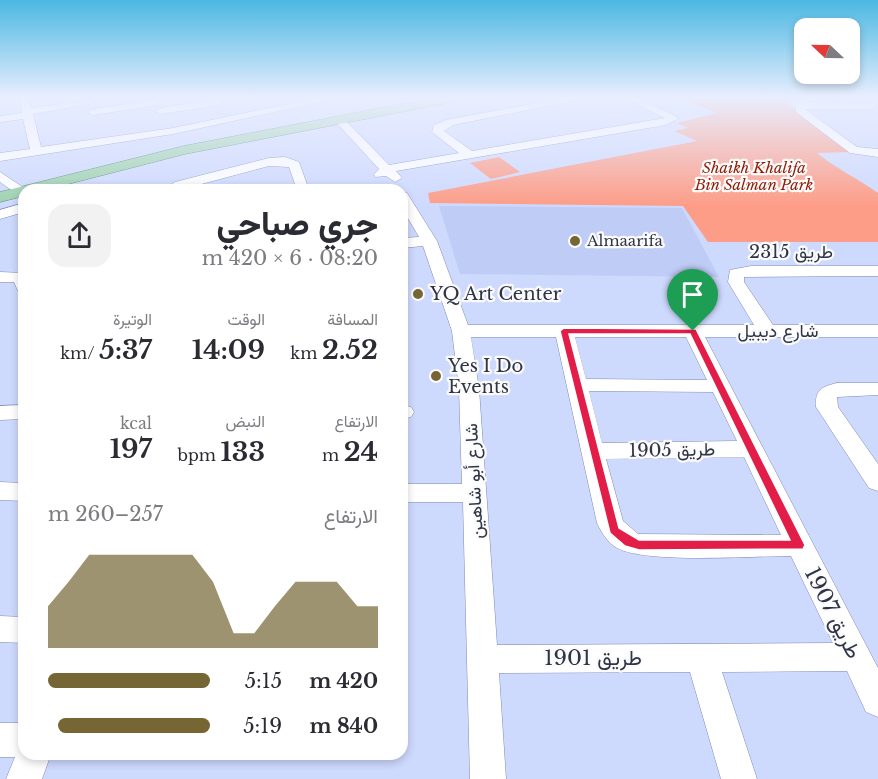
<!DOCTYPE html>
<html lang="ar">
<meta charset="utf-8">
<style>
:root{--surface:#fff;--page:#f2f2f3;--text:#2b2b33;--muted:#7c7c81;--accent:#766634}
body{margin:0;font-family:"Libre Baskerville",Vazirmatn,serif;background:var(--page);color:var(--text);direction:rtl;height:100vh;display:flex;flex-direction:column;font-size:22px;white-space:nowrap}
*{box-sizing:border-box;margin:0}
p{font-size:20px;color:var(--muted)}
.icon{flex:none;width:33px;height:33px;fill:none;stroke:currentColor;stroke-width:2;stroke-linecap:round;stroke-linejoin:round}
.map{position:relative;flex:1;overflow:hidden;direction:ltr}
.details{position:absolute;left:18px;top:184px;width:390px;height:576px;display:flex;flex-direction:column;background:var(--surface);border-radius:18px;box-shadow:0 3px 9px #0003;direction:rtl}
.details>*{flex:none}
.needle{width:39px;rotate:292deg}
.buttons{position:absolute;left:794px;top:18px;display:grid;gap:12px}
.buttons a{display:grid;place-items:center;width:66px;height:66px;border-radius:12px;background:var(--surface);box-shadow:0 3px 9px #0003;font-size:30px}
.pin{position:absolute;display:grid;place-items:center;width:51px;height:51px;color:#fff;margin:-62px -26px;border-radius:50% 50% 50% 0;rotate:-45deg;box-shadow:0 0 6px #0007}
.pin .icon{rotate:45deg}
.round{display:grid;place-items:center;flex:none;width:63px;height:63px;border-radius:18px;background:var(--page)}
.headline{display:flex;align-items:center;justify-content:space-between;height:102px;padding:0 30px}
h1{font-size:33px;font-weight:800;line-height:45px}
.figures{display:grid;grid-template-columns:repeat(3,1fr);gap:9px;height:102px;padding:6px 30px}
.figures div{display:grid;align-content:center}
.figures b{font-size:26px;font-weight:800}
.figures small{font-size:16px;font-weight:400}
.figures p{font-size:16px}
.chart{height:168px;padding:12px 30px}
.chart p{display:flex;justify-content:space-between}
.chart svg{width:100%;height:108px;margin-top:6px;fill:var(--accent);opacity:.7}
ul{padding:0 30px;list-style:none;font-size:20px}
li{display:grid;grid-template-columns:96px 72px 1fr;align-items:center;height:45px}
li i{height:15px;border-radius:8px;background:var(--accent)}
.map>svg:first-child{display:block}
.built{fill:#bfccf6}
.green{fill:#fd9c87}
.lines{fill:none;stroke-linecap:round;stroke-linejoin:round}
.minor-casing{stroke:#7f8ab6;stroke-width:1}
.major-casing{stroke:#4c8666;stroke-width:1}
.minor{fill:#fff;fill-rule:evenodd}
.major{fill:#9dd1ad;fill-rule:evenodd}
.route{fill:#e11d48;stroke:#fff;stroke-width:1.5;fill-rule:evenodd}
.poi-dot{fill:#766634;stroke:#fbfbfb;stroke-width:2}
.labels{text-anchor:middle;stroke-width:4.5;stroke-linejoin:round;paint-order:stroke}
.far-park-label{font-size:15px;font-style:italic;fill:#8e1c06;stroke:#fbfbfb}
.far-poi-label{font-size:15px;fill:#2f3446;stroke:#fbfbfb;text-anchor:start}
.street-label{font-size:18px;fill:#2f3446;stroke:#fbfbfb}
.poi-label{font-size:18px;fill:#2f3446;stroke:#fbfbfb;text-anchor:start}
.near-street-label{font-size:21px;fill:#2f3446;stroke:#fbfbfb}
</style>
<div class="map">
<svg width="878" height="779" viewBox="0 0 878 779">
<rect width="100%" height="100%" fill="#ced9fe"/>
<!-- built -->
<polygon class="built" points="439,206 682,208 719,277 460,274"/>
<!-- green -->
<g class="green">
<path d="M678,98H788L793,101L788,104L851,152L817,153C837,169 857,178 878,193V242H708L683,206L430,203L428,193L697,141L674,131L688,128L677,123L717,113Z"/>
<polygon points="499,157 520,172 491,179 470,163"/>
</g>
<g class="lines">
<defs>
<g id="minor">
<polygon points="20,98 28,98 31,108 89,100 94,103 33,114 41,147 173,128 318,98 339,98 173,134 0,161 0,153 30,149 23,119 0,122 0,116 22,113"/>
<polygon points="211,98 221,98 223,101 215,106 160,114 155,111 160,108 212,100"/>
<polygon points="564,98 587,98 453,125 444,131 472,151 665,118 624,98 638,98 679,118 666,125 396,171 402,178 395,182 386,176 375,177 374,174 379,169 333,119 342,117 389,165 459,153 432,132 434,125 446,120"/>
<polygon points="787,98 799,98 804,102 874,104 875,106 870,109 805,109 857,147 878,149 878,157 850,153 796,112 796,106"/>
<polygon points="155,100 159,101 159,105 93,115 88,112 93,109"/>
<polygon points="285,157 299,162 309,190 297,190 289,167 269,166 179,190 163,190 175,182 269,158"/>
<polygon points="0,172 27,190 24,190 24,199 0,182"/>
<path d="M402,192L407,193L437,241L468,325H754L728,282L730,270L751,266H878V276L744,277V282L773,325H878V337H705L878,668V717L866,712L847,671L722,672L757,779H721L690,672L499,673L506,779H470L463,502H402V484H462L459,389L452,331L423,246L402,248V238L419,237L402,208ZM471,337H556L597,523C602,533 607,542 617,548C647,564 753,556 791,556L833,643L497,645L479,389ZM575,337H686L707,380L586,379ZM589,391L713,392L737,441L602,443ZM744,457L781,535L638,534L623,521L606,459Z"/>
<polygon points="24,203 24,212 0,219 0,210"/>
<polygon points="0,272 24,273 24,292 18,291 14,282 0,282"/>
<path d="M837,383H878V395L837,397L838,407L878,464V491L869,488L816,407C815,390 821,387 837,383Z"/>
<polygon points="24,405 24,419 0,420 0,406"/>
<polygon points="402,405 411,407 414,412 411,417 402,419"/>
<polygon points="0,482 24,483 24,501 0,500"/>
<polygon points="0,616 24,617 24,643 0,642"/>
<polygon points="0,723 24,723 24,754 51,754 42,779 6,779 15,757 0,757"/>
</g>
<polygon id="major" points="433,98 459,98 453,102 185,154 45,190 24,190 24,196 0,202 0,192 184,146"/>
</defs>
<!-- minor casing -->
<use href="#minor" class="minor-casing"/>
<!-- major casing -->
<use href="#major" class="major-casing"/>
<!-- minor -->
<use href="#minor" class="minor"/>
<!-- major -->
<use href="#major" class="major"/>
</g>
<!-- sky -->
<linearGradient id="sky" x2="0" y2="1"><stop stop-color="#4bb8e2"/><stop offset="0.47" stop-color="#e9eeff"/><stop offset="1" stop-color="#e9eeff" stop-opacity="0"/></linearGradient>
<rect width="878" height="207" fill="url(#sky)"/>
<!-- route -->
<path class="route" d="M564,328L696,329L805,545L803,549L639,550L625,546L610,533L560,331ZM569,334H690L790,540H639L619,528Z"/>
<!-- markers -->
<g class="poi-dot">
<circle cx="575" cy="241" r="6"/>
<circle cx="418" cy="294" r="6"/>
<circle cx="436" cy="376" r="6"/>
</g>
<g class="labels">
<!-- far-park labels -->
<g class="far-park-label">
<text x="754" y="173">Shaikh Khalifa<tspan x="754" dy="17">Bin Salman Park</tspan></text>
</g>
<!-- far-poi labels -->
<g class="far-poi-label">
<text x="587" y="246">Almaarifa</text>
</g>
<!-- street labels -->
<g class="street-label">
<text x="791" y="258">طريق 2315</text>
<text x="778" y="337">شارع ديبيل</text>
<text transform="translate(672 450) rotate(-1)" y="6">طريق 1905</text>
<text transform="translate(474 481) rotate(-93)" y="6">شارع أبو شاهين</text>
</g>
<!-- poi labels -->
<g class="poi-label">
<text x="430" y="300">YQ Art Center</text>
<text x="448" y="372">Yes I Do<tspan x="448" dy="21">Events</tspan></text>
</g>
<!-- near-street labels -->
<g class="near-street-label">
<text transform="translate(833 613) rotate(63)" y="7">طريق 1907</text>
<text x="593" y="665">طريق 1901</text>
</g>
</g>
</svg>
<div class="buttons">
<a><svg class="needle" viewBox="-14 -14 28 28"><path d="M0-13l5 13h-10z" fill="#e53935"/><path d="M0 13l5-13h-10z" fill="#7c7c81"/></svg></a>
</div>
<div class="pin" style="left:693px;top:331px;background:#1e9e55"><svg class="icon" aria-label="arrive" viewBox="0 0 24 24"><path d="M6 21V4h12l-3 4 3 4H6"/></svg></div>
<section class="details">
<div class="headline"><div><h1>جري صباحي</h1><p>08:20 · 6 × 420 m</p></div><a class="round"><svg class="icon" aria-label="share" viewBox="0 0 24 24"><path d="M12 15V3M7 8l5-5 5 5M5 13v7h14v-7"/></svg></a></div>
<div class="figures">
<div><p>المسافة</p><b>2.52<small> km</small></b></div>
<div><p>الوقت</p><b>14:09</b></div>
<div><p>الوتيرة</p><b>5:37<small> /km</small></b></div>
</div>
<div class="figures">
<div><p>الارتفاع</p><b>24<small> m</small></b></div>
<div><p>النبض</p><b>133<small> bpm</small></b></div>
<div><p>kcal</p><b>197</b></div>
</div>
<div class="chart"><p><span>الارتفاع</span>257–260 m</p>
<svg viewBox="0 0 160 44" preserveAspectRatio="none"><path d="M0 44V27L10 17L20 6L30 6L40 6L50 6L60 6L70 6L80 17L90 38L100 38L110 27L120 17L130 17L140 17L150 27L160 27V44z"/></svg>
</div>
<ul>
<li><b>420 m</b>5:15<i style="width:100%"></i></li>
<li><b>840 m</b>5:19<i style="width:94%"></i></li>
</ul>
</section>
</div>
